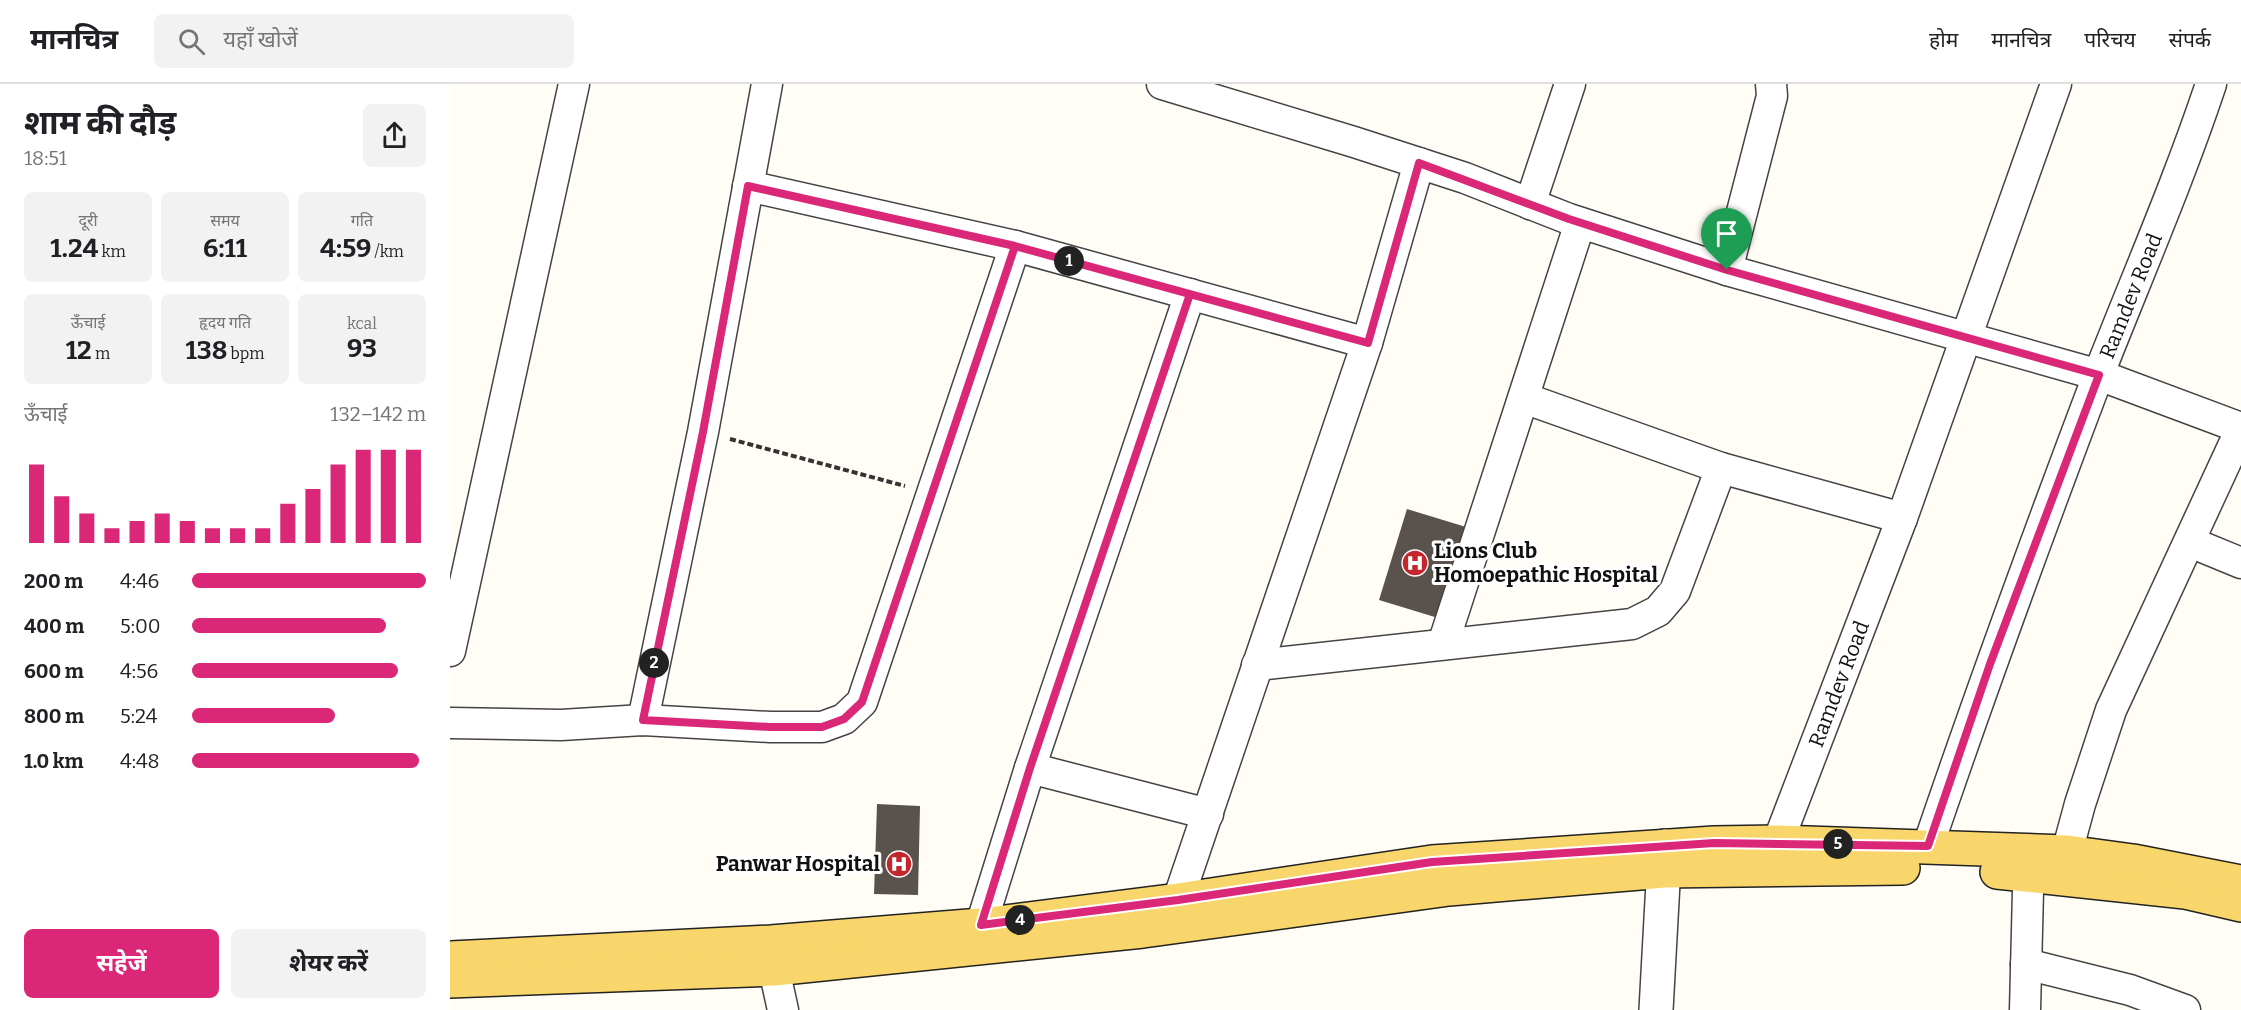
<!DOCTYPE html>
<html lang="hi">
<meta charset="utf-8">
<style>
:root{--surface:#fff;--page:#f2f2f2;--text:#202124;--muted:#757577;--line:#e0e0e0;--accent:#db2777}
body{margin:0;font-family:Bitter,"Noto Sans Devanagari",serif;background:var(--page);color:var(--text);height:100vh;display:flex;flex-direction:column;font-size:22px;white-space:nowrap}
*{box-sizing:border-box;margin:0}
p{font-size:20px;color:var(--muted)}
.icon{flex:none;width:33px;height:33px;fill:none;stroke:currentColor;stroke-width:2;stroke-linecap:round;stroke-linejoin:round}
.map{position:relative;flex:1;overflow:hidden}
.details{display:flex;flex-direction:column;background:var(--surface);width:450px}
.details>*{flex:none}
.pin{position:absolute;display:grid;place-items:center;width:51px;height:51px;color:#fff;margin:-62px -26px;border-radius:50% 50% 50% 0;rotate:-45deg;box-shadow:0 0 6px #0007}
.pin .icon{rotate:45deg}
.km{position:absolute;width:30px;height:30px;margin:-15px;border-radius:50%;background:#222;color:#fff;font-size:16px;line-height:30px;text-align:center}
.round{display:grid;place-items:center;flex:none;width:63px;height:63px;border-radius:9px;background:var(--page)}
.headline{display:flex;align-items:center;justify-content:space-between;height:102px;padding:0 24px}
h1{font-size:33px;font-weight:700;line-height:45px}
.figures{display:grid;grid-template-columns:repeat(3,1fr);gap:9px;height:102px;padding:6px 24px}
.figures div{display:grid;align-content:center;border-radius:9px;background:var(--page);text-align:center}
.figures b{font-size:26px;font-weight:700}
.figures small{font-size:16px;font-weight:400}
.figures p{font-size:16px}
.chart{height:168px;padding:12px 24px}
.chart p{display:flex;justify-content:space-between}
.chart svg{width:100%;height:108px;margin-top:6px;stroke:var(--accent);stroke-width:6}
.action{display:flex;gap:12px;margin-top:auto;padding:12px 24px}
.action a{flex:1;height:69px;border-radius:9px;background:var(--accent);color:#fff;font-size:24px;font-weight:700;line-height:69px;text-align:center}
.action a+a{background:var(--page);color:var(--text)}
ul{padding:0 24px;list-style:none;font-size:20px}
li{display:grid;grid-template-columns:96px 72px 1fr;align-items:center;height:45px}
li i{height:15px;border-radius:8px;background:var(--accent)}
header{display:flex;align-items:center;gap:36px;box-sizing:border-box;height:84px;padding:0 30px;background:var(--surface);border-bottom:2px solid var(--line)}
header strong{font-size:28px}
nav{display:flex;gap:33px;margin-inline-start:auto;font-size:21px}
.search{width:420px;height:54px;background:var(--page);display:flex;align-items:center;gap:15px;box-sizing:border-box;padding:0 21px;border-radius:9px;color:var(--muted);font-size:22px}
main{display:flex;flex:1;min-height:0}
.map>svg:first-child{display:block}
.building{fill:#5a524d}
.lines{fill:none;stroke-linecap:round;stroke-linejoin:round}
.minor-casing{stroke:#444;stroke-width:33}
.tertiary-casing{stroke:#444;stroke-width:36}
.primary-casing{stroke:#222;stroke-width:36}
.path{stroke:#333;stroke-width:4;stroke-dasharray:6 3;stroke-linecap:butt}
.minor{stroke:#fff;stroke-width:30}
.tertiary{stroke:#fff;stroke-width:33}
.primary{stroke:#f9d66b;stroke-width:33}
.route-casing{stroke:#fff;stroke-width:12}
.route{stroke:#db2777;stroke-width:8}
.labels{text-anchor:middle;stroke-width:6;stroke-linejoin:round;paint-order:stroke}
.street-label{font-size:21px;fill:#111;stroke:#fff}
.poi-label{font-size:21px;font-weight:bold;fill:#111;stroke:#fff;text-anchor:start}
</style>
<header>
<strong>मानचित्र</strong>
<div class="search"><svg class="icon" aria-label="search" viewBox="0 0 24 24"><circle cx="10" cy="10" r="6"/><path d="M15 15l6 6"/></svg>यहाँ खोजें</div>
<nav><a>होम</a><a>मानचित्र</a><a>परिचय</a><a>संपर्क</a></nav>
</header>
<main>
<section class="details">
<div class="headline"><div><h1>शाम की दौड़</h1><p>18:51</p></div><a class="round"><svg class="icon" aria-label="share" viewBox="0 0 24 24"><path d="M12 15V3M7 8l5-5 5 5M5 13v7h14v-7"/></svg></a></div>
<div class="figures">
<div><p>दूरी</p><b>1.24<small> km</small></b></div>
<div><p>समय</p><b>6:11</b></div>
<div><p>गति</p><b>4:59<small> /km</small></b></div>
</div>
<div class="figures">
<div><p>ऊँचाई</p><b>12<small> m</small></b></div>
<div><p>हृदय गति</p><b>138<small> bpm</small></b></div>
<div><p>kcal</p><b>93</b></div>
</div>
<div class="chart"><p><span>ऊँचाई</span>132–142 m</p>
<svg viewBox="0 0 160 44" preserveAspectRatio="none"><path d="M5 44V12M15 44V25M25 44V32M35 44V38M45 44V35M55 44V32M65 44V35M75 44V38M85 44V38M95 44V38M105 44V28M115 44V22M125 44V12M135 44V6M145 44V6M155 44V6"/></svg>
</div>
<ul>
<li><b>200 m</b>4:46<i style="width:100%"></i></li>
<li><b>400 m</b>5:00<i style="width:83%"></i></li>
<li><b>600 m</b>4:56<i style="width:88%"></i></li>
<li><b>800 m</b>5:24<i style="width:61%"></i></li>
<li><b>1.0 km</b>4:48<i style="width:97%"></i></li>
</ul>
<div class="action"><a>सहेजें</a><a>शेयर करें</a></div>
</section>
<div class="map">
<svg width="1791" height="926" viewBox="0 0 1791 926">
<rect width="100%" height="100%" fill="#fffdf5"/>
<!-- building -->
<g class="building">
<polygon points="957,425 1016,443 988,534 929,516"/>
<polygon points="427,720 470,722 468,811 424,810"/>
</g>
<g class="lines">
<defs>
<g id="minor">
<polyline points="712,0 904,58 1015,94 1119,135 1277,186 1649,291 1791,344"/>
<polyline points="298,102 565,162 917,259 728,816"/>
<polyline points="1080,120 1120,0"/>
<polyline points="1277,186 1322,12 1321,0"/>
<polyline points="917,259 969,79"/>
<polyline points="1074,314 1271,384 1452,434"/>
<polyline points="1740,458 1791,479"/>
<polyline points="993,560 1130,139"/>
<polyline points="0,567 124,0"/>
<polyline points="807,581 1182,540 1208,527 1225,507 1271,384"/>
<polyline points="193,636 253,348 317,0"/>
<polyline points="0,639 111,641 193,636 320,643 372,643 394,635 412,618 565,162"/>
<polyline points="580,684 758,730"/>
<polyline points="1328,758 1452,434 1606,0"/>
<path d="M1478,762C1532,604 1589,448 1648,292C1686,195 1728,99 1761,0"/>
<polyline points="1617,768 1630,720 1661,626 1791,345"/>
<polyline points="531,841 580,684 740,210"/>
<polyline points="1576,880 1680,906 1735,926"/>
<polyline points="324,885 333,926"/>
<polyline points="1575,926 1579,767"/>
</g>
<polyline id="tertiary" points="1206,926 1215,762"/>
<g id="primary">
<polyline points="1547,788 1735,808 1791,821"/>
<polyline points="0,874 321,858 531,841 728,816 982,778 1264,759 1328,758 1617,768 1683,777 1791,798"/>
<polyline points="0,897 324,885 693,847 999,805 1214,787 1453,784"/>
</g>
</defs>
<!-- minor casing -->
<use href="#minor" class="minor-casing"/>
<!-- tertiary casing -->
<use href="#tertiary" class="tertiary-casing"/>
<!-- primary casing -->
<use href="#primary" class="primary-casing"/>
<!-- path -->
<polyline class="path" points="280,355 455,402"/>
<!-- minor -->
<use href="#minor" class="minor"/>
<!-- tertiary -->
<use href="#tertiary" class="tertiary"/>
<!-- primary -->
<use href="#primary" class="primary"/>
</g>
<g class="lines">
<defs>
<polyline id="route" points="1277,186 1119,135 969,79 918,259 565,162 412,618 394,635 372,643 320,643 193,636 253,348 298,102 565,162 740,210 580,684 531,841 728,816 982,778 1264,759 1478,762 1540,580 1649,291 1277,186"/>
</defs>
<!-- route casing -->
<use href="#route" class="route-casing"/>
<!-- route -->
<use href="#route" class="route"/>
</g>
<!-- icons -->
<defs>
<symbol id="hospital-disc" viewBox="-11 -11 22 22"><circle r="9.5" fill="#c4262e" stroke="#fff"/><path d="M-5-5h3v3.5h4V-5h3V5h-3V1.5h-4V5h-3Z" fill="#fff"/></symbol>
</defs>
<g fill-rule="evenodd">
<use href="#hospital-disc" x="950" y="464" width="30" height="30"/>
<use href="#hospital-disc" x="434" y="765" width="30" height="30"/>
</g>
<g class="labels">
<!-- street labels -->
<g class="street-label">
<text transform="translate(1681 212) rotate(-68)" y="7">Ramdev Road</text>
<text transform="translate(1389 600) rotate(-69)" y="7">Ramdev Road</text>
</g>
<!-- poi labels -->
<g class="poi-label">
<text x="984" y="474">Lions Club<tspan x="984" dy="24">Homoepathic Hospital</tspan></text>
<text x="430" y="787" text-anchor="end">Panwar Hospital</text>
</g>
</g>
</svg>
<div class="pin" style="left:1277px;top:186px;background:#1e9e55"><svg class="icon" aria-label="arrive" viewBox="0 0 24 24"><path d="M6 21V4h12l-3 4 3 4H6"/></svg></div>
<b class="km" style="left:619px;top:177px">1</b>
<b class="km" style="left:204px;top:579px">2</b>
<b class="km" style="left:570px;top:836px">4</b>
<b class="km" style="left:1388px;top:760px">5</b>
</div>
</main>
